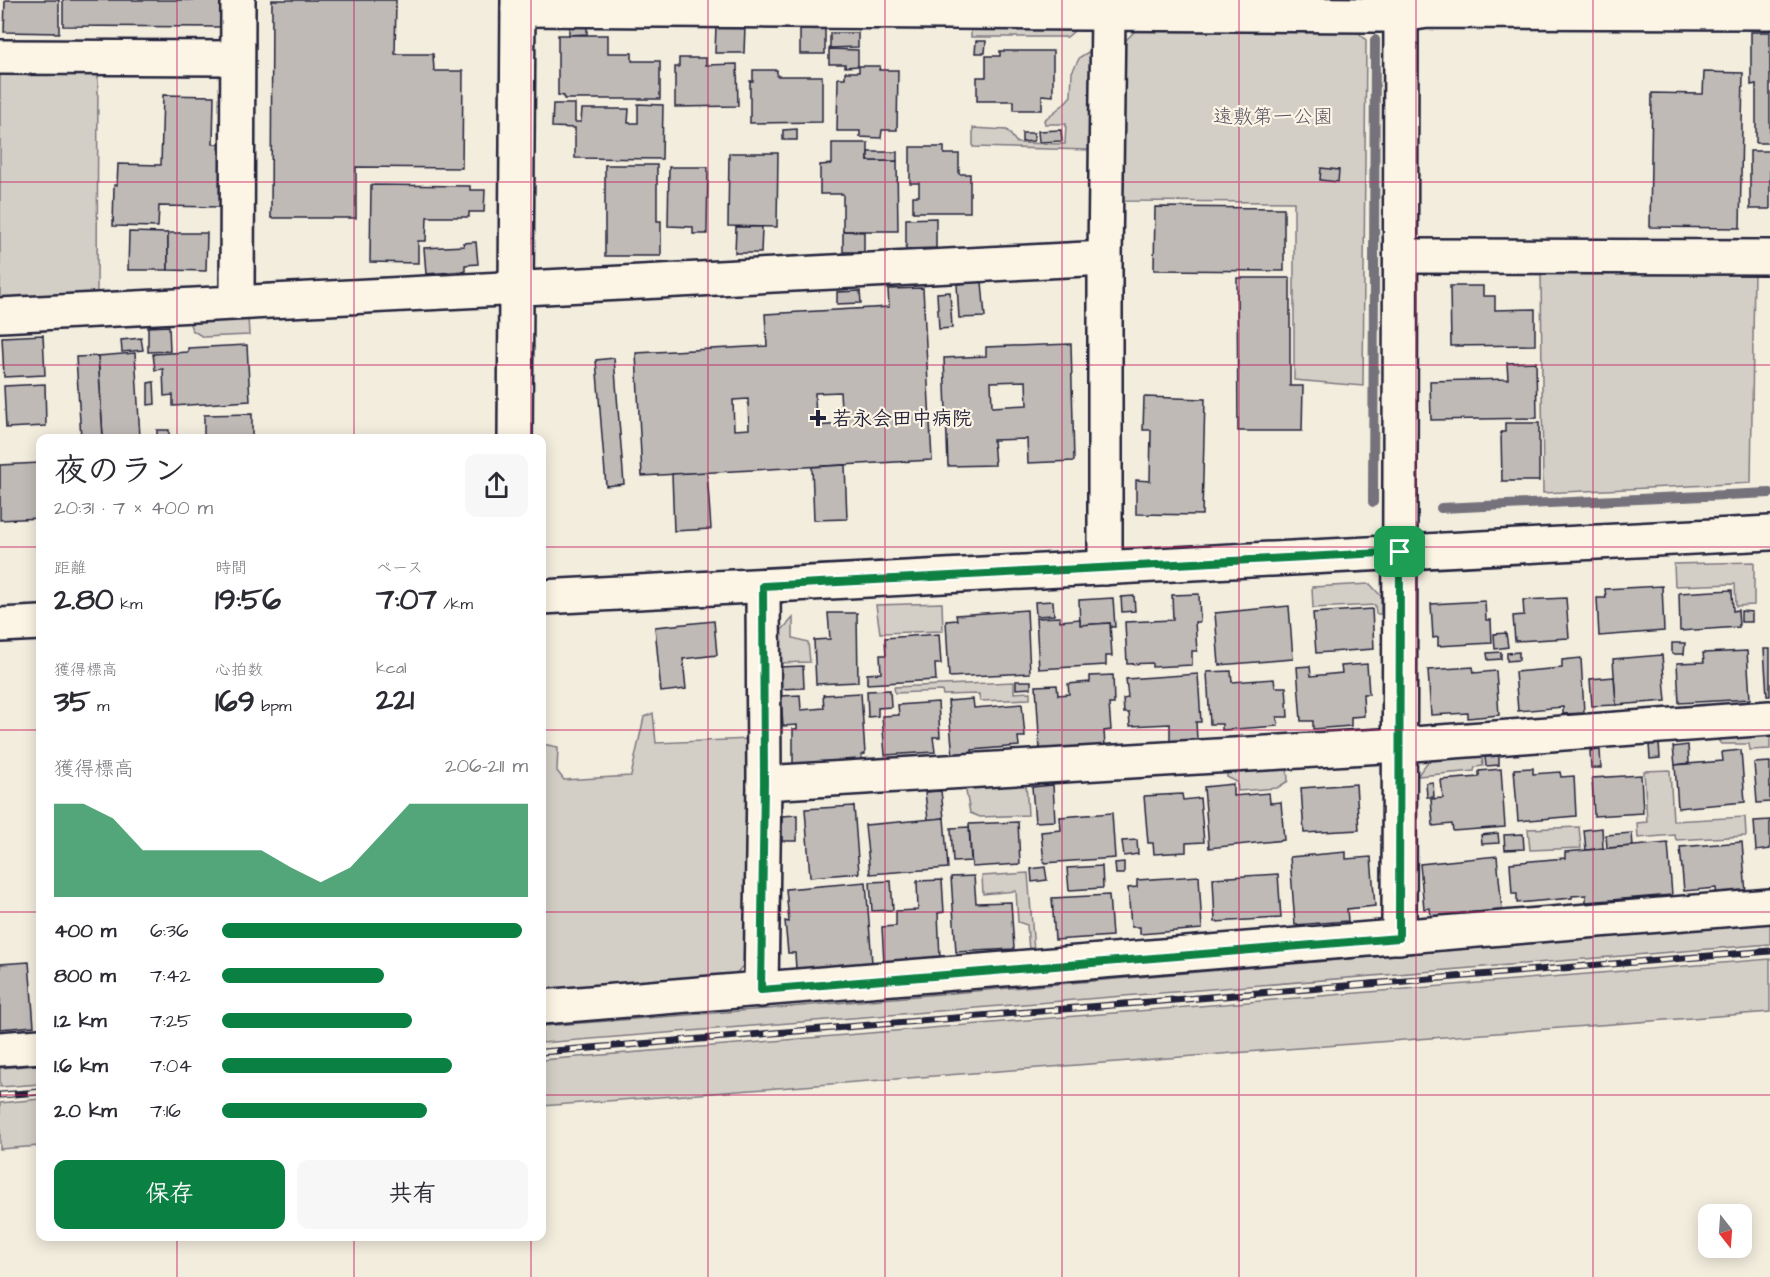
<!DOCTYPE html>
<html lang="ja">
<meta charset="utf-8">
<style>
:root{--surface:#fff;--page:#f7f7f7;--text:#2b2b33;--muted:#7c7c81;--accent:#0b8043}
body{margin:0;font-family:"Architects Daughter","Klee One",sans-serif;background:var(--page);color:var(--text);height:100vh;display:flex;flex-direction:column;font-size:22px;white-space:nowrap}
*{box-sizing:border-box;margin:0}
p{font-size:20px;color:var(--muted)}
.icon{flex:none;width:33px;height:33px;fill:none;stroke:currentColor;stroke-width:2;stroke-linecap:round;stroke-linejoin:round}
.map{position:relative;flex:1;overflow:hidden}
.drawer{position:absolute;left:36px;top:434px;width:510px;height:807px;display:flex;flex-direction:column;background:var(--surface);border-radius:12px;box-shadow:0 3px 15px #0003}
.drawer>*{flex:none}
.needle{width:39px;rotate:163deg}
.fabs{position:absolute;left:1698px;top:1204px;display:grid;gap:12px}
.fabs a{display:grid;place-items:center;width:54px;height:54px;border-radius:12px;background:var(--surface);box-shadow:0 3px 15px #0003;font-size:30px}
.pin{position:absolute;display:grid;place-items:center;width:51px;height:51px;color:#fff;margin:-26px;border-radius:12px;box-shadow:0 3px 9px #0006}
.round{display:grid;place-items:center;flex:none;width:63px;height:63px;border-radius:12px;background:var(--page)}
.summary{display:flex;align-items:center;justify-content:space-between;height:102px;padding:0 18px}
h1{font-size:33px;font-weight:700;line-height:45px}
.metrics{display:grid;grid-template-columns:repeat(3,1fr);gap:9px;height:102px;padding:6px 18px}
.metrics div{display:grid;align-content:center}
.metrics b{font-size:30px;font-weight:700}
.metrics small{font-size:16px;font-weight:400}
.metrics p{font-size:16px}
.chart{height:168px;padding:12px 18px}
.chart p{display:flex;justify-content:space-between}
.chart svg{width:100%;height:108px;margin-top:6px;fill:var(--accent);opacity:.7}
.primary-button{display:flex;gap:12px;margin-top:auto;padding:12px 18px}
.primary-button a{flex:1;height:69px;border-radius:12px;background:var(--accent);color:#fff;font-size:24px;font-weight:700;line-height:69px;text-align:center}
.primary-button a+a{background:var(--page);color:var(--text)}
ul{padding:0 18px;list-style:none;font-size:20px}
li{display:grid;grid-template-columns:96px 72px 1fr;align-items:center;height:45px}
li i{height:15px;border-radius:8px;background:var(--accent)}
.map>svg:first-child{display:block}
.green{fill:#d4cfc6;stroke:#7b7880;stroke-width:1.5}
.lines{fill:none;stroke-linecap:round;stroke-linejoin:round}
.stream{stroke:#75727b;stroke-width:10}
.building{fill:#bfbab6;stroke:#22223b;stroke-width:1.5;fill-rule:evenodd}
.minor-casing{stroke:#22223b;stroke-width:38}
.tertiary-casing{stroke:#22223b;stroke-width:38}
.minor{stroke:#fcf5e5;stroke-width:33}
.tertiary{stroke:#fcf5e5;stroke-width:33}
.rail-casing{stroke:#22223b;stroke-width:7}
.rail{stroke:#fcf5e5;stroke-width:4.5;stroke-dasharray:14;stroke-linecap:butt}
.route-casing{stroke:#fff;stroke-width:12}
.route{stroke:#0b8043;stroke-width:8}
.grid{fill:none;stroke:#c2185b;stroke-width:1.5;stroke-opacity:0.55}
.poi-dot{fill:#22223b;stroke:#fcf5e5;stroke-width:2}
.labels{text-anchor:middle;stroke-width:4.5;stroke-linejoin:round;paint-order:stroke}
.park-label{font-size:20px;fill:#575665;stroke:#fcf5e5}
.poi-label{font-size:20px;font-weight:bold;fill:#22223b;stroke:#fcf5e5;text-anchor:start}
</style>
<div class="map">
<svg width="1770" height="1277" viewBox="0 0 1770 1277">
<rect width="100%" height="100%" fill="#f3edde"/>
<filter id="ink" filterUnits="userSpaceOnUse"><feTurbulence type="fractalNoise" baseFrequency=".0167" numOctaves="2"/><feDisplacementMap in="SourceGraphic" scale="12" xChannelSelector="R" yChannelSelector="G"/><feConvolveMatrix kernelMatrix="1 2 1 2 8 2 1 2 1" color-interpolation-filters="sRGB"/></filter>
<g filter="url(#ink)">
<!-- green -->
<g class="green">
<polygon points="971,27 1078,28 1067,37 971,37"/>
<polygon points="1137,29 1358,32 1366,40 1363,386 1294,380 1294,202 1121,201 1122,44"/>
<polygon points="1093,49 1091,150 973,147 973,128 1007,130 1017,143 1065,144 1066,124 1045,124 1044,120 1063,105 1071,96 1072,72 1080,57"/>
<polygon points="0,71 98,72 97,292 0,298"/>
<polygon points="1541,268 1754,269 1751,483 1543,493"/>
<polygon points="248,317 249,335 203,337 192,330 189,321"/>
<polygon points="1754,562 1754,605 1736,606 1735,584 1675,586 1674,564"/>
<polygon points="1370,584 1381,596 1381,614 1376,614 1375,605 1313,608 1312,587"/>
<polygon points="942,603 943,631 880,633 876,605"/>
<polygon points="793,618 793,638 808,642 810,662 778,663 778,634"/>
<polygon points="1014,682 1014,693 1030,692 1030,699 980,701 979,694 943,695 942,691 895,693 894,687"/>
<polygon points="653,713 656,743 750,739 747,961 734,976 551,992 542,982 542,744 558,747 557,771 564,780 631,776 644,717"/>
<polygon points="1770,732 1770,749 1750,750 1749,744 1721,744 1715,736"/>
<polygon points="1482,752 1483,766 1475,767 1474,771 1417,776 1433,755"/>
<polygon points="1287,766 1288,781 1277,788 1238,791 1237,782 1227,777 1227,769"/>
<polygon points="1670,770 1673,821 1745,817 1746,836 1676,840 1675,835 1638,838 1637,823 1647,822 1644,771"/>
<polygon points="1026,782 1028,815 980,817 970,813 965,786"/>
<polygon points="1579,827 1581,848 1530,850 1528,829"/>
<polygon points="1028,873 1034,951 1029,951 1027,925 1018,922 1016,891 983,894 982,876"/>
<polygon points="1770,923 1770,944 542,1043 542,1026 766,1009"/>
<polygon points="1770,959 1770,1012 542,1106 542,1060"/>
<polygon points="40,1065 40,1084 0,1087 0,1068"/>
<polygon points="40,1099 40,1146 0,1149 0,1103"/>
</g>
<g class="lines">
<!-- stream -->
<g class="stream">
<polyline points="1373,502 1375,40"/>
<polyline points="1441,508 1770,493"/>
</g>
</g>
<!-- building -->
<g class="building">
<polygon points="5,0 59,0 59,33 4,32"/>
<polygon points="63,0 220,0 220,27 63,26"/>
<polygon points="272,0 396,0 395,54 433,54 434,71 463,71 462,168 356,167 356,218 271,218"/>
<polygon points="569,23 587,23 587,34 569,35"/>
<polygon points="800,25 825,26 825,54 800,54"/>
<polygon points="716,26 745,26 744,53 715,53"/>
<polygon points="1751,32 1770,32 1770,143 1756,143 1756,84 1751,85"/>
<polygon points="830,33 858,33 858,47 830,48"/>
<polygon points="558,35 608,35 608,53 632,53 632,61 660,61 660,99 564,99 564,96 558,95"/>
<polygon points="976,41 986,41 985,53 975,53"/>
<polygon points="829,49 858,50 858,66 845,67 845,64 829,64"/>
<polygon points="1000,51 1053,51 1053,96 1042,95 1042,110 1014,110 1014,101 977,101 977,77 986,77 986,56 1000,56"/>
<polygon points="679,58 706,58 706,65 737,64 738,106 675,107 675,67 679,67"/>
<polygon points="859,66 880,66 879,70 898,70 897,130 882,130 881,138 860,137 860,131 837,131 838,78 845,78 845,72 859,72"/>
<polygon points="753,70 777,70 777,76 822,76 822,122 750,123 750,81 753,81"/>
<polygon points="1704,72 1743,73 1740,228 1650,227 1652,93 1703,94"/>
<polygon points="163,95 214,96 213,144 222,144 220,207 159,206 158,227 113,226 114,185 117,185 118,164 161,165"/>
<polygon points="553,104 575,104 575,122 581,122 582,109 629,109 628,123 638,123 638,104 663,105 662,159 575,158 575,128 552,127"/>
<polygon points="797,129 797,140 783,140 783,130"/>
<polygon points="1061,130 1062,141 1039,142 1038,131"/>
<polygon points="1022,133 1034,133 1034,141 1022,142"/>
<polygon points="832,143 868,143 868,161 897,161 898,231 843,231 843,194 820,194 820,165 832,164"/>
<polygon points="910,147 944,147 944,154 959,154 959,174 970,174 970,212 913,212 913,196 919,196 919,183 910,183"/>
<rect x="1750" y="151" width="20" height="58"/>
<rect x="868" y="152" width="29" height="9"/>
<polygon points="729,153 778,153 777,227 728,226"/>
<polygon points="605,165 657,165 657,221 661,221 661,256 605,256"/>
<polygon points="669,167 708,167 707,234 693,234 693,227 668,226"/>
<polygon points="1321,168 1339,170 1338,182 1320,180"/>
<polygon points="371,185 470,186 470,190 485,190 484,212 469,212 469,217 427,217 426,241 418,241 418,263 370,262"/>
<polygon points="1155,207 1284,208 1284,271 1154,270"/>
<polygon points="936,218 936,248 906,249 906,219"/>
<polygon points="736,227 762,227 761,253 735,253"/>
<polygon points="843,231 864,232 864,252 843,252"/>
<polygon points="129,232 168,233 168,270 128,270"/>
<polygon points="168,233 207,233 206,271 168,270"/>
<polygon points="476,242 478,264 465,265 465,271 426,274 424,248 464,246 463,243"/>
<polygon points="1237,278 1290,278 1290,386 1303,386 1302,431 1238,431"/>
<polygon points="982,282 985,317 959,318 957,284"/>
<polygon points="1450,286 1483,286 1483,296 1495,296 1495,310 1535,309 1535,345 1451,346"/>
<path d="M923,288L932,460L642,476L636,353L767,346L765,314L889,307L888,289ZM840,392L842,424L816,426L815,393ZM748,399L749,429L734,430L733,400Z"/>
<polygon points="860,291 861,303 837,304 837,292"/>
<polygon points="950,292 952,328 939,329 937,293"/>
<polygon points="169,326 170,351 148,352 148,327"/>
<polygon points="43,335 45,375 4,377 2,337"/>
<polygon points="141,338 143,350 122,352 121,340"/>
<path d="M1071,344L1074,461L1028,463L1027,439L993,440L995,465L948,466L944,358L986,356V347ZM1026,381L1027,405L992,407L991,382Z"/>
<polygon points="247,345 250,401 173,406 173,395 164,396 163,369 155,370 153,354 188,352 188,348"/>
<polygon points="135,353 140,438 103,438 98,356"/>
<polygon points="98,356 103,438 81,438 76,357"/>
<polygon points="614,358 624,484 606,486 596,360"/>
<polygon points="1536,362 1537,418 1431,420 1430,381 1508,379 1507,363"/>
<polygon points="154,382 155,404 148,405 148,383"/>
<polygon points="45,384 46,426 6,428 4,386"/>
<polygon points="1144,397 1205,399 1202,515 1136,514 1136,480 1150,481 1151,430 1143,430"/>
<polygon points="252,414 252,438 204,438 204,415"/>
<polygon points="1505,423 1539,423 1539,481 1502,481 1501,432 1505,432"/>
<rect x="157" y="430" width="12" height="8"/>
<polygon points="40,463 40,518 0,520 0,465"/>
<polygon points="845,465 847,519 814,520 812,467"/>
<polygon points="707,472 711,529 674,531 672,474"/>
<polygon points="1662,586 1664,631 1599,636 1597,598 1606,598 1605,589"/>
<polygon points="1732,590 1733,611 1738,610 1739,627 1680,631 1679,593"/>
<polygon points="1199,594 1200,622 1195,622 1197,651 1192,651 1192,665 1152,667 1152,663 1127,664 1125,622 1173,620 1172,595"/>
<polygon points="1134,596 1135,611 1122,612 1121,597"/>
<polygon points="1113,598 1115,627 1111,627 1110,623 1080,625 1079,600"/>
<polygon points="1566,598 1569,638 1515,641 1513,616 1524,615 1523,600"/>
<polygon points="1053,601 1054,615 1036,616 1035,602"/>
<polygon points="1485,601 1486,620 1491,620 1492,643 1438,646 1438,637 1433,638 1431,604"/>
<polygon points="1289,606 1293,659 1219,665 1215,613"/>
<polygon points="1372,609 1374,649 1316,653 1313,613"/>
<polygon points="1027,610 1030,673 949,677 946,621 957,620 956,615"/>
<polygon points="1741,611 1752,612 1752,622 1741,622"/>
<polygon points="828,613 857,613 858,682 816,684 814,640 830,639"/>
<polygon points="1060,617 1060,621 1080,619 1080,625 1110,623 1112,656 1106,656 1106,665 1039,669 1036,618"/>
<polygon points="714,621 717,655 683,659 686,689 661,692 655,627"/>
<polygon points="1506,633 1508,647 1495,649 1494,634"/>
<polygon points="939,634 941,664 935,664 936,680 867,684 867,674 881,673 880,655 886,655 885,638"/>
<polygon points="1672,643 1685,643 1684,654 1672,654"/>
<polygon points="1764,649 1770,649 1770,696 1767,696"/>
<polygon points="1747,651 1750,699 1679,703 1677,663 1704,662 1703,653"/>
<polygon points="1501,652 1501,659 1488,660 1487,653"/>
<polygon points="1519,652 1519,660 1507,661 1507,653"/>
<polygon points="1662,655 1666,701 1616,705 1613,659"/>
<polygon points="1581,658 1584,713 1563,714 1563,707 1518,711 1515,672 1562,668 1562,660"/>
<polygon points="1367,664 1369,694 1363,694 1364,716 1351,717 1351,726 1313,729 1313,721 1301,721 1297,667 1310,666 1311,676 1342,673 1341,666"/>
<polygon points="803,666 804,688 779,689 778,667"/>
<polygon points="1473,667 1474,673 1496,671 1499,715 1468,718 1468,713 1431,715 1428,670"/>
<polygon points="1231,671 1232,682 1274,679 1275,687 1286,687 1288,717 1277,717 1278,726 1222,730 1222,724 1210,724 1207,672"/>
<polygon points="1198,674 1201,722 1196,722 1197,739 1170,741 1170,724 1130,726 1129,713 1124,713 1123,699 1128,698 1126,679"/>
<polygon points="1113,675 1114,704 1109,704 1111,730 1104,731 1105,746 1040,751 1036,686 1057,685 1058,695 1069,694 1068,684 1090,682 1090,676"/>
<polygon points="1614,677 1616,705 1592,706 1590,679"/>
<polygon points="1016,681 1031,681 1031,688 1016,689"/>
<polygon points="890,690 891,707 878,708 878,716 868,717 867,691"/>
<polygon points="861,693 865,754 861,755 862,761 793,765 793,729 797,729 797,725 783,726 781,696 800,695 801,710 824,708 823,695"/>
<polygon points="973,699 974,708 1022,704 1025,737 1018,737 1019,746 972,750 973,755 953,757 948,701"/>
<polygon points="938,702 940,737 933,737 935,752 885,755 882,716 899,715 898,705"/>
<polygon points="1659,743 1660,758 1650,759 1649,744"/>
<polygon points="1688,745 1689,763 1675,765 1673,747"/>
<polygon points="1600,750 1601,768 1591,768 1590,751"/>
<polygon points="1741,750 1745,802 1678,808 1675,765 1723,761 1722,752"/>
<polygon points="1499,756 1499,765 1486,766 1485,757"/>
<polygon points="1770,762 1770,802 1757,803 1754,763"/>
<polygon points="1533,768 1533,774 1560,772 1561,777 1574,776 1576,816 1518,821 1514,769"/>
<polygon points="1501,769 1505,827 1453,831 1452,824 1433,826 1431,799 1443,798 1441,780 1479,777 1479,771"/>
<polygon points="1641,775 1643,813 1594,816 1592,778"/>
<polygon points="1433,782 1434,797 1427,797 1426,783"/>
<polygon points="1233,784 1233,796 1269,793 1270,803 1281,802 1284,840 1209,848 1204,787"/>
<polygon points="1356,784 1359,830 1304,833 1301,788"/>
<polygon points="1053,785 1055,821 1035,822 1032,787"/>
<polygon points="941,791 944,818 928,820 925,792"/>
<polygon points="1182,794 1183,800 1200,798 1204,842 1186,843 1186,852 1154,854 1153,843 1148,843 1144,796"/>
<polygon points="854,806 859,873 810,877 805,809"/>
<polygon points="1112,813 1115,858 1044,863 1041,832 1061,830 1060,817"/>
<polygon points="797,815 797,841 782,841 782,816"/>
<polygon points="944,818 948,868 870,874 865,825"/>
<polygon points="1770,820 1770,849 1756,851 1754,821"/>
<polygon points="1018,822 1020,864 972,867 969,824"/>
<polygon points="969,827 971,861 953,862 951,828"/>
<polygon points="1602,828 1603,848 1586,850 1584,830"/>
<polygon points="1498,833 1499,843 1482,844 1481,835"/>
<polygon points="1632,833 1633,846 1607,848 1606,835"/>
<polygon points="1523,834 1524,849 1505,850 1504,835"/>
<polygon points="1137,840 1138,854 1124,856 1122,841"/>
<polygon points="1742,842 1746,894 1717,896 1716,888 1684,891 1680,847"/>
<polygon points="1668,843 1672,895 1586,902 1586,895 1572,896 1572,898 1517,903 1517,894 1512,894 1510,863 1565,858 1565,852"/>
<polygon points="1346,852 1346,859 1371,857 1375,906 1347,909 1348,921 1295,925 1290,857"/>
<polygon points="1497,856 1502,910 1431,916 1430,908 1424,909 1420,864"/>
<polygon points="1124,862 1124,874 1116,874 1115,863"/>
<polygon points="1102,866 1103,888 1069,890 1067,868"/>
<polygon points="1045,867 1047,880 1032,882 1031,869"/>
<polygon points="1278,874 1281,918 1215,922 1213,878"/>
<polygon points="974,876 976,903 1011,902 1014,949 956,952 951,877"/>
<polygon points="1199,876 1202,929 1140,934 1140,927 1131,927 1128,888 1137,887 1137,880"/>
<polygon points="942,880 944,912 938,913 940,959 884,962 882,927 896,926 896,911 918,910 917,881"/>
<polygon points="891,881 893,910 872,911 870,882"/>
<polygon points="866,882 872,963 796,969 795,953 788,953 785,921 789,922 786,889"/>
<polygon points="1109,895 1112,936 1055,940 1052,898"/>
<polygon points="29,962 34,1026 0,1029 0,964"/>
</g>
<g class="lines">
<defs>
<g id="minor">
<polyline points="518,9 1368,15 1401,15 1428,11 1770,12"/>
<polyline points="0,57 237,58"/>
<polyline points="1401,256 1770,257"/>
<polyline points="237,302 238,0"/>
<polyline points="0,315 1105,258"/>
<polyline points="1105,568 1105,258 1108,13"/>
<polyline points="763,586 764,783"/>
<polyline points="1399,937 1401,0"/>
<polyline points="761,990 764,783 1399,745 1770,718"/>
<polyline points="542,1007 1770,906"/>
<polyline points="0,1049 40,1046"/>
</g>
<g id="tertiary">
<polyline points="515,438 518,0"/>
<polyline points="542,597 1770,533"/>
<polyline points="0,625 40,623"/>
</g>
</defs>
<!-- minor casing -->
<use href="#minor" class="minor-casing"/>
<!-- tertiary casing -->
<use href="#tertiary" class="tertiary-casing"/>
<!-- minor -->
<use href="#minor" class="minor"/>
<!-- tertiary -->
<use href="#tertiary" class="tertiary"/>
<defs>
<g id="rail">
<polyline points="542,1052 1770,951"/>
<polyline points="0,1095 40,1092"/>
</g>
</defs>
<!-- rail casing -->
<use href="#rail" class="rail-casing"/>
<!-- rail -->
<use href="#rail" class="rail"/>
</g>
</g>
<g class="lines" filter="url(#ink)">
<defs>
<polygon id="route" points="1400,552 1399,938 761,990 764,783 763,586"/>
</defs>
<!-- route casing -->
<use href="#route" class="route-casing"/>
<!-- route -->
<use href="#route" class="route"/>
</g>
<!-- grid -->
<path class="grid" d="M177,0V438M354,0V438M531,0V438M708,0V1277M885,0V1277M1062,0V1277M1239,0V1277M1416,0V1277M1593,0V1277M0,182H1770M0,365H1770M0,547H40M542,547H1770M0,730H40M542,730H1770M0,912H40M542,912H1770M0,1095H40M542,1095H1770M177,1236V1277M354,1236V1277M531,1236V1277"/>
<!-- markers -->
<path class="poi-dot" d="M815 409h6v6h6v6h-6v6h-6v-6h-6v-6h6z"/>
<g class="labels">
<!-- park labels -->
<g class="park-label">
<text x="1273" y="123">遠敷第一公園</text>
</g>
<!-- poi labels -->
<g class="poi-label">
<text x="832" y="425">若永会田中病院</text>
</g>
</g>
</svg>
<div class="fabs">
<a><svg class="needle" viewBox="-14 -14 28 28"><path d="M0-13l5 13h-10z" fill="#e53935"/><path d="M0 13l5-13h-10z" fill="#7c7c81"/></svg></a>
</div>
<div class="pin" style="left:1400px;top:552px;background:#1e9e55"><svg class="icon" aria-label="arrive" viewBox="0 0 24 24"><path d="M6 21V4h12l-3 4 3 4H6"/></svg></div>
<section class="drawer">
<div class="summary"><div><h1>夜のラン</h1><p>20:31 · 7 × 400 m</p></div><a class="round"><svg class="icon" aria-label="share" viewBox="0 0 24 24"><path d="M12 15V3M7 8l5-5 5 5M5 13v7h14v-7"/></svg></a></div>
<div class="metrics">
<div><p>距離</p><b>2.80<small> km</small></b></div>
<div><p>時間</p><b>19:56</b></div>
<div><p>ペース</p><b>7:07<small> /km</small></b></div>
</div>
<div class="metrics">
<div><p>獲得標高</p><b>35<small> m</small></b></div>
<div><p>心拍数</p><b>169<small> bpm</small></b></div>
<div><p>kcal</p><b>221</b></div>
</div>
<div class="chart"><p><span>獲得標高</span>206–211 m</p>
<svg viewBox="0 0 160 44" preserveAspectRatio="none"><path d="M0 44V6L10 6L20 12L30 25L40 25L50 25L60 25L70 25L80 32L90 38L100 32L110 19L120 6L130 6L140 6L150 6L160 6V44z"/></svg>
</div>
<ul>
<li><b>400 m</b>6:36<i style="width:98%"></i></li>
<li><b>800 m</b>7:42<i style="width:53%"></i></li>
<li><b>1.2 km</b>7:25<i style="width:62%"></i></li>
<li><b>1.6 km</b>7:04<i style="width:75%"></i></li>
<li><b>2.0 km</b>7:16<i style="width:67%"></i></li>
</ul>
<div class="primary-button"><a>保存</a><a>共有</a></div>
</section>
</div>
